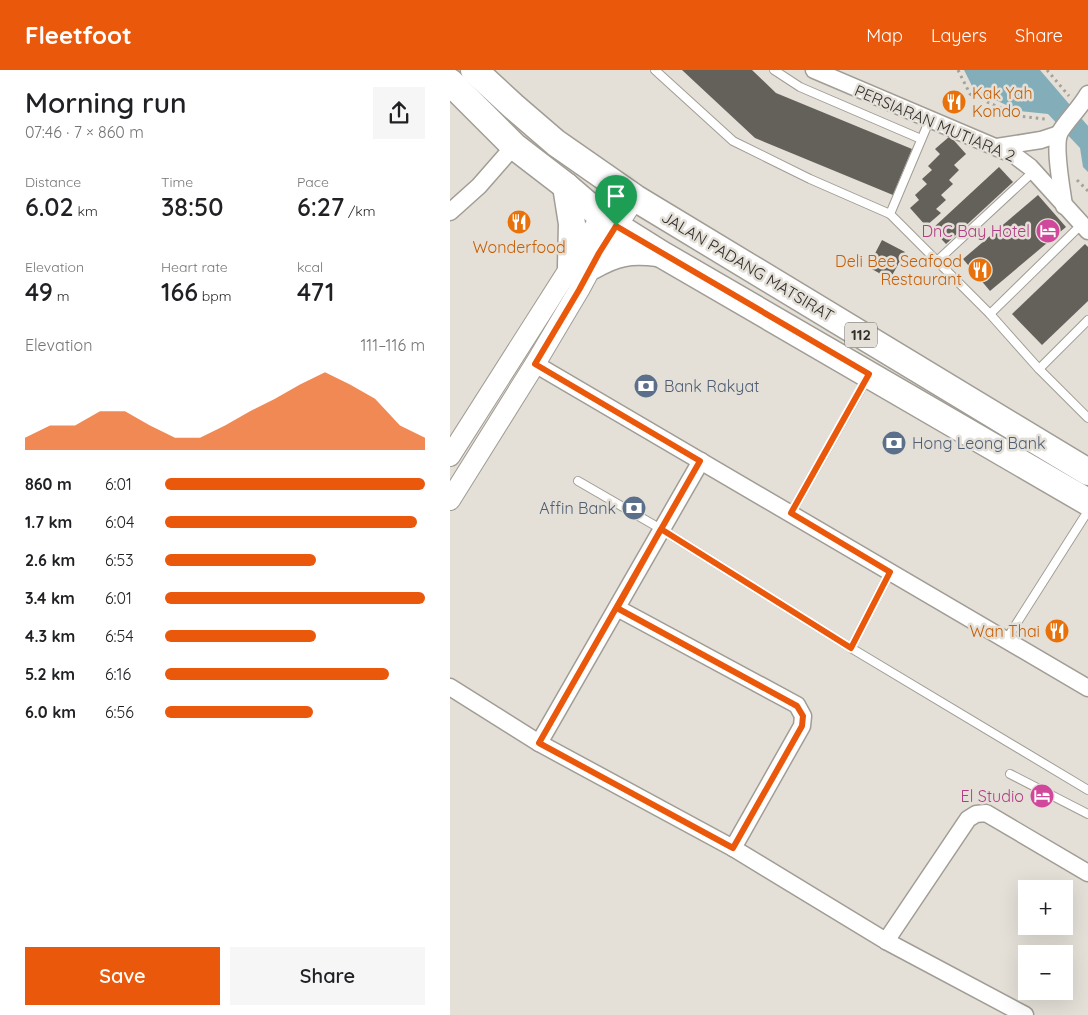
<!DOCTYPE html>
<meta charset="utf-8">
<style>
:root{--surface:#fff;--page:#f6f6f6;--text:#202124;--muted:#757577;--accent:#ea580c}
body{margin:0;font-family:Quicksand,sans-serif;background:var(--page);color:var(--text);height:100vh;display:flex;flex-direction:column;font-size:19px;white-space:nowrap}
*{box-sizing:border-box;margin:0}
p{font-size:16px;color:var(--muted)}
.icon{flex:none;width:28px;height:28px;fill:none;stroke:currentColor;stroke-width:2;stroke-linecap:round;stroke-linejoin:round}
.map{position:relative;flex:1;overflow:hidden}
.details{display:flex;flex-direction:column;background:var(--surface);width:450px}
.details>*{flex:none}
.tools{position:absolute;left:568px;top:810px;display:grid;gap:10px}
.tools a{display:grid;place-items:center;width:55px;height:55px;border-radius:0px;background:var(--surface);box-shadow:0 5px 20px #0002;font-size:25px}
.pin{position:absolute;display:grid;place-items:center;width:42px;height:42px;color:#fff;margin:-51px -21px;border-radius:50% 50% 50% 0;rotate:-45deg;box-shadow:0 0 5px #0007}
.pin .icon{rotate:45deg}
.round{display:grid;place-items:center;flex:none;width:52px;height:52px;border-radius:0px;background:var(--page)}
.overview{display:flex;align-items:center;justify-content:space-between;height:85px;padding:0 25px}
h1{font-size:28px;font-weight:600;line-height:38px}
.figures{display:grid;grid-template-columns:repeat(3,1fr);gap:8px;height:85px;padding:5px 25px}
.figures div{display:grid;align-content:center}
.figures b{font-size:25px;font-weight:600}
.figures small{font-size:14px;font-weight:400}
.figures p{font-size:14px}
.chart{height:140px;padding:10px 25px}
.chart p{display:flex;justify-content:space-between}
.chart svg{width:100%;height:90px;margin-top:5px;fill:var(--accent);opacity:.7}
.primary-button{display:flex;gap:10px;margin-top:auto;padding:10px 25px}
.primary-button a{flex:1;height:58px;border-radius:0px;background:var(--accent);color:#fff;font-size:20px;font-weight:600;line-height:58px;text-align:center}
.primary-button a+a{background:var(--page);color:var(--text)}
ul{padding:0 25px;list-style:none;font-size:16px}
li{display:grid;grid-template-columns:80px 60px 1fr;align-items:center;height:38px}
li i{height:12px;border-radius:6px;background:var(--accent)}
header{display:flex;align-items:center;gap:30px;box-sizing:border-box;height:70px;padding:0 25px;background:var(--accent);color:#fff}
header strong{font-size:24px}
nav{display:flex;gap:28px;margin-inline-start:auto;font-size:18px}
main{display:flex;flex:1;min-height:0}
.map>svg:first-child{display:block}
.water{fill:#83aeb9}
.building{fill:#64615a}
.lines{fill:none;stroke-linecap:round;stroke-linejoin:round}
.service-casing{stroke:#a19d95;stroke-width:10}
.minor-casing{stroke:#a19d95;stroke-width:19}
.tertiary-casing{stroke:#a19d95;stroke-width:22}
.primary-casing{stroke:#a19d95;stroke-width:29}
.path{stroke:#a4a09a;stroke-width:3;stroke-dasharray:2.5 4;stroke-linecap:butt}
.service{stroke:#fff;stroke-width:8}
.minor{stroke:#fff;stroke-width:16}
.tertiary{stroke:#fff;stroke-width:20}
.primary{stroke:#fff;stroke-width:26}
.route-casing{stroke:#fff;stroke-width:10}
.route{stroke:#ea580c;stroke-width:6}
.labels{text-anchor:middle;stroke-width:5;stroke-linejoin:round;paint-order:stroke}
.shield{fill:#e4e0d8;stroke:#676460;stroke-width:1}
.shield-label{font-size:15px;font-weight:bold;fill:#312f2c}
.food-label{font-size:16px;fill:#c56008;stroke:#e4e0d8;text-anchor:end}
.street-label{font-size:16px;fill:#312f2c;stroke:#e4e0d8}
.hotel-label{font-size:16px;fill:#b23c85;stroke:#e4e0d8;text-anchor:end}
.service-label{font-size:16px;fill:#4e5e75;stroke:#e4e0d8;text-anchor:start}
</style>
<header>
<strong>Fleetfoot</strong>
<nav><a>Map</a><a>Layers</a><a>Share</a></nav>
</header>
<main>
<section class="details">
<div class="overview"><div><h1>Morning run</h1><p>07:46 · 7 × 860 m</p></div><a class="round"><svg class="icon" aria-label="share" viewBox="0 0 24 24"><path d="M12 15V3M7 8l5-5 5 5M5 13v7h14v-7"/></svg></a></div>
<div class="figures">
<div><p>Distance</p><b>6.02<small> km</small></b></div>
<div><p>Time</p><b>38:50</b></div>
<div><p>Pace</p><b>6:27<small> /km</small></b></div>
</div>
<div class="figures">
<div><p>Elevation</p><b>49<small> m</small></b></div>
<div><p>Heart rate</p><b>166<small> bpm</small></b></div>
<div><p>kcal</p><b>471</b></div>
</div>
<div class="chart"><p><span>Elevation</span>111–116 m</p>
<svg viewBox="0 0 160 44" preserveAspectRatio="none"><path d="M0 44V38L10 32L20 32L30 25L40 25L50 32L60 38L70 38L80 32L90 25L100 19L110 12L120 6L130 12L140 19L150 32L160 38V44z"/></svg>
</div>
<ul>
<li><b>860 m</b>6:01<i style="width:100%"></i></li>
<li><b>1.7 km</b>6:04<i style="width:97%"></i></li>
<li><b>2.6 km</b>6:53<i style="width:58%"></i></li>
<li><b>3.4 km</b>6:01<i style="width:100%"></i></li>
<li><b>4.3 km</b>6:54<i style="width:58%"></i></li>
<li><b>5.2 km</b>6:16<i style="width:86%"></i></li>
<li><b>6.0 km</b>6:56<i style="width:57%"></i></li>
</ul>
<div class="primary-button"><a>Save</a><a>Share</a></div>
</section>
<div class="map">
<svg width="638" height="945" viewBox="0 0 638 945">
<rect width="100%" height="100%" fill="#e4e0d8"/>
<!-- water -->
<polygon class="water" points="514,0 590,0 638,56 638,102 633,97 630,78 598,44 569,41 524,20"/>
<!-- building -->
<g class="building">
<polygon points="232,0 302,0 326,23 462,79 443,125 305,68"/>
<polygon points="500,66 516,84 504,95 509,100 499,110 503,114 491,125 496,130 486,139 491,143 476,156 460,138 469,130 465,125 477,114 472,109 482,100 478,96 490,84 485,79"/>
<polygon points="549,97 563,112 496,174 482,159"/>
<polygon points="588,125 616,157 540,221 513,189"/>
<polygon points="432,170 455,182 440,209 418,197"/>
<polygon points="635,174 638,177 638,231 592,275 562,244"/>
</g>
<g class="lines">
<defs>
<g id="service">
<polyline points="205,0 283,71 360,109 440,144 540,244 589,299 638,348"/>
<polyline points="324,0 350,17 471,69"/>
<polyline points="440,144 480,49"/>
<polyline points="487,191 583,102"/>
<polyline points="540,244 632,154"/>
<polyline points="589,299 638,250"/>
<polyline points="128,411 211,459 401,578 638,720"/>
<polyline points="341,443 417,308"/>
<polyline points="556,570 638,441"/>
<polyline points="401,578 440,502"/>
<polyline points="560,704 638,744"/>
</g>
<g id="minor">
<polyline points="364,0 564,85 580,97 638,161"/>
<polyline points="547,77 591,70 609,64"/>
<path d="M614,136C612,119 603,75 610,62C618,49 630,38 638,24"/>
<polyline points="0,142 29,116 64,76"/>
<polyline points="85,294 638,618"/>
<polyline points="167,538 347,635 353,646 352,656 283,778"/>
<polyline points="0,617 89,673 283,778 436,871 575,945"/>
<polyline points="89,673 251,391"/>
<polyline points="436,871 518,749 526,744 536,743 638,803"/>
</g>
<g id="tertiary">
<polyline points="0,386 121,196 169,117"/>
<polyline points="0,430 85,294 129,220 149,183 185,128"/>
</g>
<g id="primary">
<polyline points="24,0 63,36 106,73 185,128 638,402"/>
<polyline points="0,12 64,76 116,116 152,147 211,184 638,432"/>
<polyline points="116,116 122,154 121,196"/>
<path d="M142,196C166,182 180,180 208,183"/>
</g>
</defs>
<!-- service casing -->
<use href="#service" class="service-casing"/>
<!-- minor casing -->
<use href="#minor" class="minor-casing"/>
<!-- tertiary casing -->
<use href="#tertiary" class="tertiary-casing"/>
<!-- primary casing -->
<use href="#primary" class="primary-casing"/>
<!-- path -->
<g class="path">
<polyline points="508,0 520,24 568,46 595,49 597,50"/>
<polyline points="597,0 619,26"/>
<polyline points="627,110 638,121"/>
</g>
<!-- service -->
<use href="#service" class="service"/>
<!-- minor -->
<use href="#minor" class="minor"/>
<!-- tertiary -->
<use href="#tertiary" class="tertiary"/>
<!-- primary -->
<use href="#primary" class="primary"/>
</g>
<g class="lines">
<defs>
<path id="route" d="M166,156L149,183L129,220L85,294L250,391C196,484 143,579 89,673L283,778L352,656L353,646L347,636L167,538L211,459L401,578L440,502L341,443L419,304L166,156"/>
</defs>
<!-- route casing -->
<use href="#route" class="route-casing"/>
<!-- route -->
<use href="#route" class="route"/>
</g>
<!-- icons -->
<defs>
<symbol id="restaurant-disc" viewBox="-11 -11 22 22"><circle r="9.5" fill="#e8710a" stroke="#e4e0d8"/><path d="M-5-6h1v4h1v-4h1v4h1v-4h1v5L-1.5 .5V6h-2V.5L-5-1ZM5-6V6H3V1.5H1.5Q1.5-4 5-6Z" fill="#fff"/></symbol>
<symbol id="hotel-disc" viewBox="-11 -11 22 22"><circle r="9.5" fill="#d1479c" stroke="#e4e0d8"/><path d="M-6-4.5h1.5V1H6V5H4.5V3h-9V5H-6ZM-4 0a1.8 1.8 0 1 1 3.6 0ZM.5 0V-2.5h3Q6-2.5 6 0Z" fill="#fff"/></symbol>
<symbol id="bank-disc" viewBox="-11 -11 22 22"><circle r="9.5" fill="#5c6f8a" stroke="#e4e0d8"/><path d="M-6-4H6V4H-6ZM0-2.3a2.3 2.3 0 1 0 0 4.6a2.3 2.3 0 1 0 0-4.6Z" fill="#fff"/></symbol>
</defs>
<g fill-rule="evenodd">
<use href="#restaurant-disc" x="490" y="18" width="28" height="28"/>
<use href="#restaurant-disc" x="55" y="138" width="28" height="28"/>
<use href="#hotel-disc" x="584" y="147" width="28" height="28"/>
<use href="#restaurant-disc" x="516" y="186" width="28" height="28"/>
<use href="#bank-disc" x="182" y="302" width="28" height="28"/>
<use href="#bank-disc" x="430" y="359" width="28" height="28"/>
<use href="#bank-disc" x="170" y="424" width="28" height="28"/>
<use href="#restaurant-disc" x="593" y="547" width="28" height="28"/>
<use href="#hotel-disc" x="578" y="712" width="28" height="28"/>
</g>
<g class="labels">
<!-- shield labels -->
<rect class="shield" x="395" y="252.5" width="32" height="25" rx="4"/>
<g class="shield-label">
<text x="411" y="270">112</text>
</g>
<!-- food labels -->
<g class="food-label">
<text x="522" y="29" text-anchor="start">Kak Yah<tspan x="522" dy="18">Kondo</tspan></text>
<text x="69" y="183" text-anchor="middle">Wonderfood</text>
<text x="512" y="197">Deli Bee Seafood<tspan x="512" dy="18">Restaurant</tspan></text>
<text x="590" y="567">Wan Thai</text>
</g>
<!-- street labels -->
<g class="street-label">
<text transform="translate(485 53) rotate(23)" y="6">PERSIARAN MUTIARA 2</text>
<text transform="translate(298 196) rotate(31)" y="6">JALAN PADANG MATSIRAT</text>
</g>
<!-- hotel labels -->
<g class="hotel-label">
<text x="580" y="167">DnC Bay Hotel</text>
<text x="574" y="732">El Studio</text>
</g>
<!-- service labels -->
<g class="service-label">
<text x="214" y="322">Bank Rakyat</text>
<text x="462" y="379">Hong Leong Bank</text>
<text x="166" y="444" text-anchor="end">Affin Bank</text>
</g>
</g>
</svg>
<div class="tools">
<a>+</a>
<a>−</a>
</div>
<div class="pin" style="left:166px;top:156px;background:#1e9e55"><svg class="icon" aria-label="arrive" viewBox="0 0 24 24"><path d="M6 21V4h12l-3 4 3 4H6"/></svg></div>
</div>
</main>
